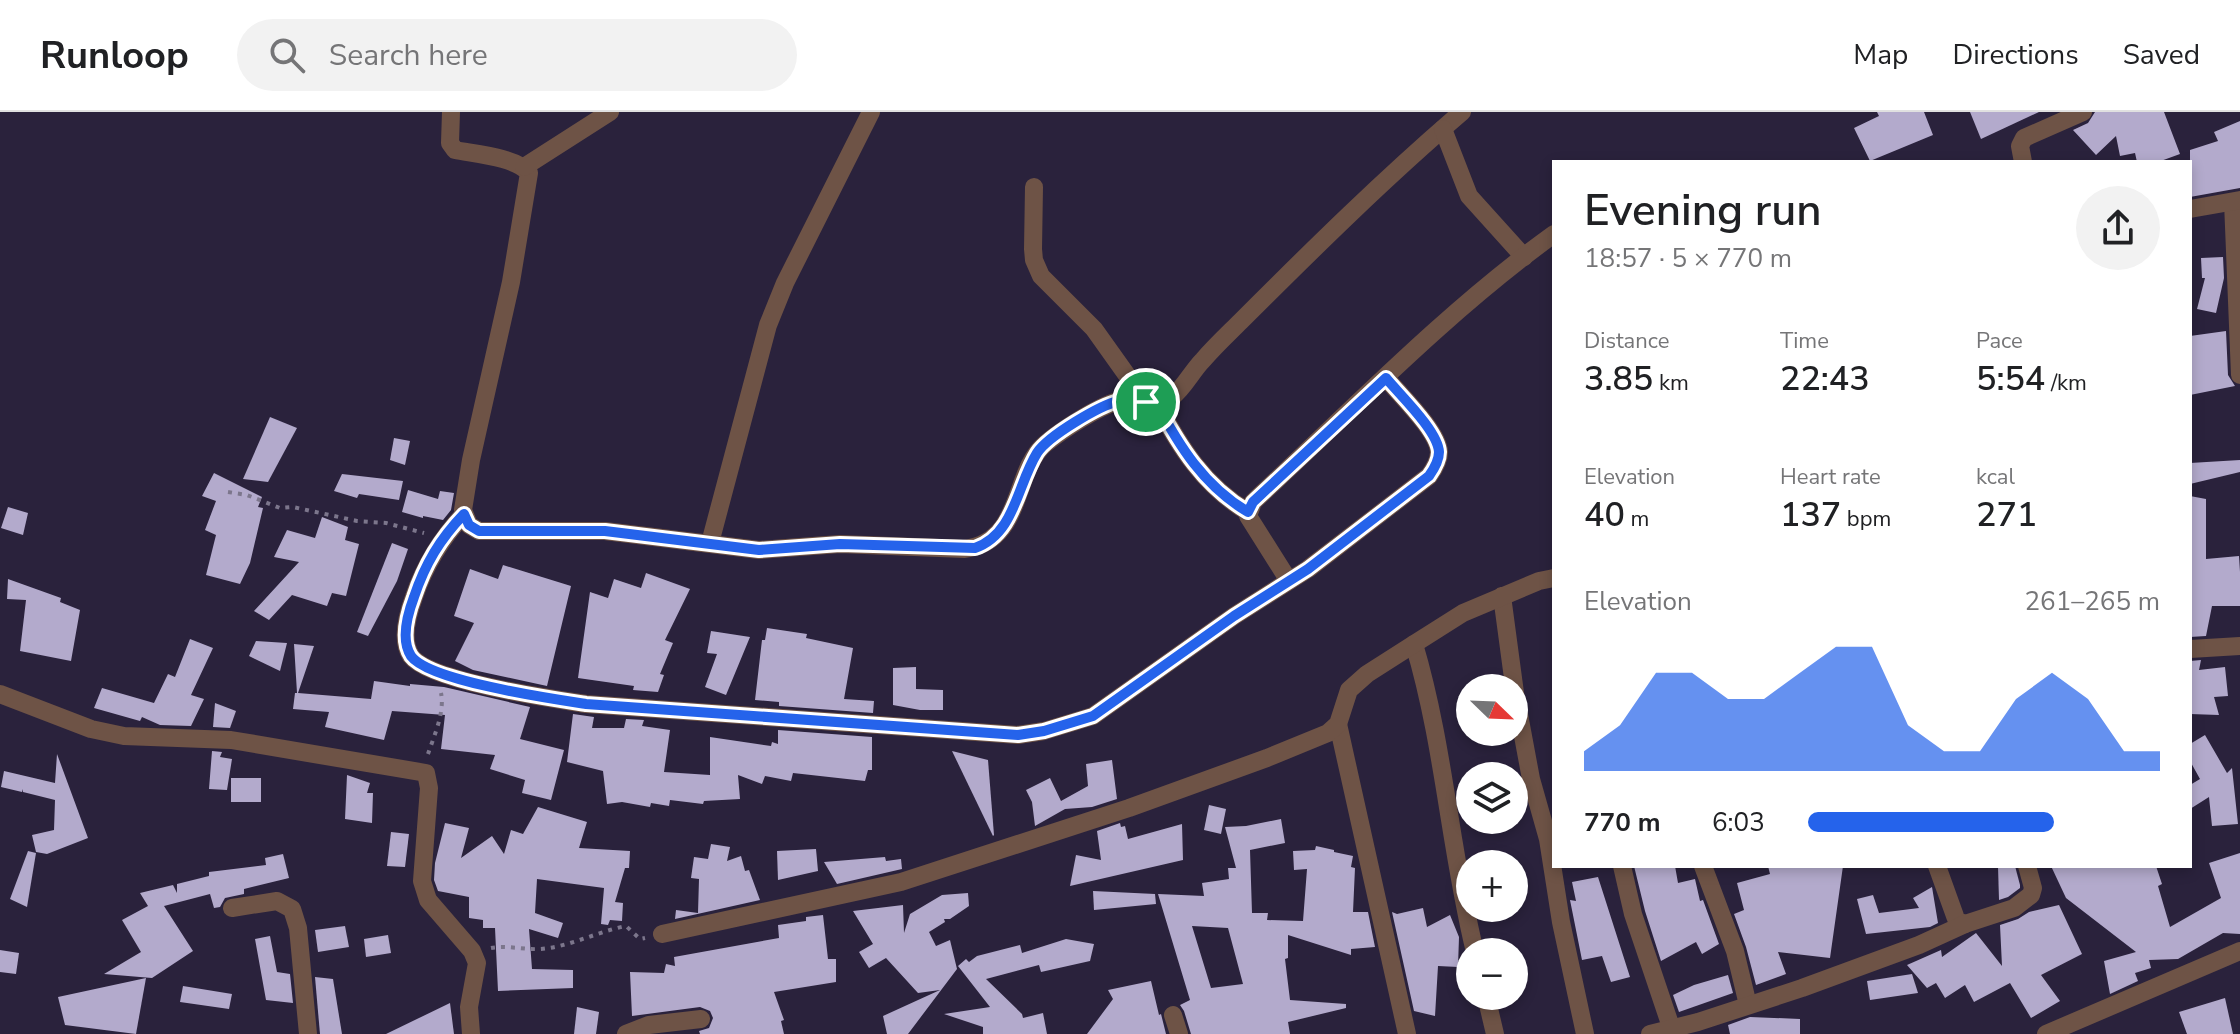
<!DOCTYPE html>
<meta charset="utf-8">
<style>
:root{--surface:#fff;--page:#f2f2f2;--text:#202124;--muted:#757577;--line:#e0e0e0;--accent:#2563eb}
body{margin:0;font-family:"Nunito Sans",sans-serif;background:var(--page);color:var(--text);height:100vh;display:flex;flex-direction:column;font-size:30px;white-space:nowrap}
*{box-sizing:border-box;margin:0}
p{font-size:26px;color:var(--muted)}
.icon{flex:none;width:44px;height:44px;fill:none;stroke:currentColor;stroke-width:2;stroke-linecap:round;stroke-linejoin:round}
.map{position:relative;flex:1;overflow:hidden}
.details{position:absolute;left:1552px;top:48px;width:640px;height:708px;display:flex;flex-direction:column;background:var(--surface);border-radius:0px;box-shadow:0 4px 12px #0003}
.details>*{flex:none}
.needle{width:52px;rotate:113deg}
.controls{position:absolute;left:1456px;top:562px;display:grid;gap:16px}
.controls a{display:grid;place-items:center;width:72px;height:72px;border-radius:50%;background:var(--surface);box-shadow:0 4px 12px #0003;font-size:40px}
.pin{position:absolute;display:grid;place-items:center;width:68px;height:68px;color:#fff;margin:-34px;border:4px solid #fff;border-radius:50%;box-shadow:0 2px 8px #0007}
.round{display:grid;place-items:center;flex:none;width:84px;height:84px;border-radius:42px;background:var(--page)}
.head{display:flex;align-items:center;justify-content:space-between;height:136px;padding:0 32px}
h1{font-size:44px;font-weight:600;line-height:60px}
.figures{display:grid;grid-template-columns:repeat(3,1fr);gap:12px;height:136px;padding:8px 32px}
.figures div{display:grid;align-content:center}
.figures b{font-size:34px;font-weight:600}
.figures small{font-size:22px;font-weight:400}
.figures p{font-size:22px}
.chart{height:224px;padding:16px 32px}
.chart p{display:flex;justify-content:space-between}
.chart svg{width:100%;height:144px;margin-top:8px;fill:var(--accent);opacity:.7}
ul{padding:0 32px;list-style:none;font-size:26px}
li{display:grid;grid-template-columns:128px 96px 1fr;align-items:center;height:60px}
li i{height:20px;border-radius:10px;background:var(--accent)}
header{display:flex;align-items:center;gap:48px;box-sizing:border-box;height:112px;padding:0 40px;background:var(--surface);border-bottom:2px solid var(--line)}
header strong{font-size:38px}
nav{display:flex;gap:44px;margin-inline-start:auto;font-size:28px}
.search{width:560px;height:72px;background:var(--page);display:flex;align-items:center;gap:20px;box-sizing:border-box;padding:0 28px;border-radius:44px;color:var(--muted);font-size:30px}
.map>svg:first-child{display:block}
.building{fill:#b3aacc;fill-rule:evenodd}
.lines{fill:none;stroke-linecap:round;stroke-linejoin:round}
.path{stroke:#7c768c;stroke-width:4;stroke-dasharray:4 6;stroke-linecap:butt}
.minor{stroke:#6e5346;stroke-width:18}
.route-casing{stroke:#fff;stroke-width:16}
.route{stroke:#2563eb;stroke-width:10}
</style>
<header>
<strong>Runloop</strong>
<div class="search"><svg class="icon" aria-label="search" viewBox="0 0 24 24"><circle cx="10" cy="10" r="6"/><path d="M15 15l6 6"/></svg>Search here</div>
<nav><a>Map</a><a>Directions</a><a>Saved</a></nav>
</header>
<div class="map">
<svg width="2240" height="922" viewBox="0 0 2240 922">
<rect width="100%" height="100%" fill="#2a223c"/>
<!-- building -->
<g class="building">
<polygon points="1877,0 1924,0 1933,23 1870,49 1854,16 1879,4"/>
<polygon points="1970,0 2039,0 1981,27"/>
<polygon points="2095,0 2164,0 2180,42 2158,50 2137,50 2135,41 2120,44 2116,24 2096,43 2073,18 2088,11"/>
<polygon points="2240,9 2240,76 2190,85 2190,38 2218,29 2214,20"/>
<polygon points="2223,145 2224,166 2216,201 2197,197 2205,166 2202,166 2201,146"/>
<polygon points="2226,219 2228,263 2235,274 2190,283 2190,224"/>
<polygon points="270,305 297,316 268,370 243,367"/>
<polygon points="394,326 410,329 405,353 390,348"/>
<polygon points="2240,348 2240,360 2190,372 2190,351"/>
<polygon points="214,361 262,385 258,395 263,396 250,451 240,472 206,463 216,423 205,418 216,389 202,384"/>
<polygon points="342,362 403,369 399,388 359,382 357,386 334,379"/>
<polygon points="408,378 438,387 440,379 454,381 451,398 443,408 423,404 423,406 402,400"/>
<polygon points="2190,384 2206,387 2206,447 2239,444 2240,460 2240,494 2212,494 2206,524 2190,525"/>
<polygon points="8,395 28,401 23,423 1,416"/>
<polygon points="322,405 348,415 345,428 359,432 346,484 332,481 327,494 292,483 269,508 254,499 299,450 274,445 287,418 315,426"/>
<polygon points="392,431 408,437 397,469 368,524 357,520"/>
<polygon points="503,453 571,474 547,574 473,558 455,549 474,511 454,504 470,457 498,467"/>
<polygon points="646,461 690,477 665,528 673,531 660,562 664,563 658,580 633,578 634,574 578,566 590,480 608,486 614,467 641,476"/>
<polygon points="8,467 61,486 60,490 80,498 71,549 20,539 26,488 7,487"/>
<polygon points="767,516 807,522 806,526 853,536 844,587 874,589 873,601 779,594 779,590 755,588 762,528 765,528"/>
<polygon points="711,519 750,525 726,583 705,575 717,542 707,541"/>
<polygon points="190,527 213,536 191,583 204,587 191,614 160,613 142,605 140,609 94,596 102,576 154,591 168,562 175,565"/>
<polygon points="256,529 287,531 280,559 249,544"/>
<polygon points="294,532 314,534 298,581 371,587 374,569 410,574 410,572 444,575 530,595 520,627 564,638 551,688 522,681 525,668 490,657 495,643 441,637 445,603 392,599 384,628 325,615 329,600 293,597 295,581 297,581"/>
<polygon points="2201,548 2199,558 2225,555 2228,584 2214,585 2219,603 2190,602 2190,549"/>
<polygon points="916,555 916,577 943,578 943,598 920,598 893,593 893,556"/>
<polygon points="215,591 236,599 230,616 213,615"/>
<polygon points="573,602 594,605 592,616 624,616 626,607 644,608 642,614 670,618 664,660 710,663 710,625 771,634 772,630 778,632 778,618 872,625 872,658 868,658 865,669 793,661 791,669 765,664 762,672 738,663 740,687 704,689 703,692 670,688 669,694 651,691 650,695 622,690 607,692 603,659 567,650"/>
<polygon points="2205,623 2227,661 2232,656 2238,712 2212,714 2209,685 2190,697 2190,673 2200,667 2190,649 2190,632"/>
<polygon points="212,639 222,640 220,645 232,647 227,678 209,677"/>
<polygon points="952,639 988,648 994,723 993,724"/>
<polygon points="57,642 88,726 47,742 36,740 32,723 54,718 55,688 23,680 23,677 22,680 1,675 4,659 55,671"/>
<polygon points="1112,648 1117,687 1092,695 1065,697 1035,714 1032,690 1026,678 1050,666 1061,689 1088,674 1086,652"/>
<polygon points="347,663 370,671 367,681 373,681 372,711 345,707"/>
<rect x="231" y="666" width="30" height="24"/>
<polygon points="1209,693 1226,697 1221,722 1204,718"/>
<polygon points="538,695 587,710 579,736 630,739 629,756 625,756 615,790 623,791 622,809 610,808 608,813 601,812 604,776 537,767 535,801 563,811 558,826 529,817 532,857 573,858 573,876 498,879 495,816 483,816 483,808 469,806 469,785 438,779 434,768 435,751 445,711 469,716 461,746 492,724 504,742 511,718 523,722"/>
<path d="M1281,707L1285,731L1250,738L1252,801H1268L1267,808L1303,809L1307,757L1294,758L1293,739L1315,738L1316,734L1334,738V740L1353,744L1351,755L1355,756L1353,800H1368L1375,835L1351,837V843L1288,823V846L1285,847L1290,888L1346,892V896L1288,910L1290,922H1191L1184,899L1180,893L1190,888L1158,782L1204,784L1202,771L1229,767L1228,756H1236L1225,715L1246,714ZM1192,814L1228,816L1243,872L1211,876Z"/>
<polygon points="1120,711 1121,715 1125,714 1128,727 1182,712 1183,748 1070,774 1076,743 1101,748 1097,719"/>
<polygon points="391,720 409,722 405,755 387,754"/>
<polygon points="711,732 730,735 727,749 741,744 745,759 749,758 760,788 675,807 676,798 698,801 699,767 691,766 694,745 708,747"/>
<polygon points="816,737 818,759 778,768 777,739"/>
<polygon points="28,739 36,741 27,795 10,787"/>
<polygon points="2240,741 2240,822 2223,821 2178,847 2149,848 2151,856 2135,861 2138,869 2110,882 2104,849 2136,840 2066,786 2051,754 2156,754 2162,772 2158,774 2170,815 2221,786 2209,751"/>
<polygon points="283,742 289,766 244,777 244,782 225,786 220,795 214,796 210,782 164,794 193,839 152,866 104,862 141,840 122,808 148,794 140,781 173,773 177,781 177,772 209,764 209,760 266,753 265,746"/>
<polygon points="885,745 886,749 901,747 902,757 837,772 824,750"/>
<polygon points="1634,754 1675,754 1678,771 1695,767 1700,789 1703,788 1719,832 1702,842 1696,830 1661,849 1645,799"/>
<polygon points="1768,754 1843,754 1830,846 1778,840 1786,862 1756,873 1746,835 1734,802 1744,798 1737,771 1770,762"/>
<polygon points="1998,754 2015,754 2020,773 2020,776 2008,785 1999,788"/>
<polygon points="1598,765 1630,865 1611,870 1602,844 1582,848 1570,788 1576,789 1572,770"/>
<polygon points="1932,775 1938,811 1930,815 1866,822 1857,787 1873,783 1879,801 1919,796 1913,786"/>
<polygon points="1093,779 1155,782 1156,792 1094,798"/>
<polygon points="968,781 969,794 950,807 944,807 945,810 929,820 936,834 950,828 957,857 908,922 887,922 883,904 940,878 918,881 886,846 869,856 859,840 873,832 853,799 903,793 904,821 910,802 942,783"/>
<polygon points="2059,793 2082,842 2041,863 2060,889 2031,906 2010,871 1974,890 1965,873 1945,886 1936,871 1927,876 1907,853 1941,838 1942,845 1976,821 2002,854 2000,813 2018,807 2029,800"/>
<polygon points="1423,796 1427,815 1450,803 1459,825 1458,855 1438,854 1435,904 1414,899 1392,800 1397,802"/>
<polygon points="823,803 828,847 836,847 836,870 774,880 784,908 781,909 784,922 700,922 699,919 709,916 713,906 710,899 700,895 632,904 630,860 664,861 666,852 675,854 674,845 779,826 778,813 806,809 806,805"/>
<polygon points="345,814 349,835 318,840 315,818"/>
<polygon points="388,823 391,841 366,845 364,827"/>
<polygon points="270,824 277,860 290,862 293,891 266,888 255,827"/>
<polygon points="1066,827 1094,832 1090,849 1041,860 1039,853 986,867 1022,902 1023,906 1043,901 1047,922 983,922 983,915 944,902 990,895 958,854 966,847 969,850 977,844 1020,833 1022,841"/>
<polygon points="0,838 19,841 16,862 0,860"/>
<polygon points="1912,862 1918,881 1870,888 1867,869"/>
<polygon points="1728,863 1733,881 1679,900 1673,883 1694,873"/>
<polygon points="315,865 333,867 342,922 320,922"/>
<polygon points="146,866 136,922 65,913 58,885"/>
<polygon points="1151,869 1159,903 1161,902 1166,922 1087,922 1113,887 1108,878"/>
<polygon points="183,874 232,882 229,897 180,890"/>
<polygon points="2225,886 2233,922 2187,922 2179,900"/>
<polygon points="450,891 454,922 386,922"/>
<polygon points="577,895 599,900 596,922 574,922"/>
<polygon points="1750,905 1800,907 1800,922 1730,922 1728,913"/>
</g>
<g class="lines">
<!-- path -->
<g class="path">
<polyline points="228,380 247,383 280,396 293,395 357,409 386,411 424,421"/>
<path d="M428,642C434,624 445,600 441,581"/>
<path d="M491,836C507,833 524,838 541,837C572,834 596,820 626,814L640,827L645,826"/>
</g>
<!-- minor -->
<g class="minor">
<path d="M451,0L450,31L455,38C475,42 516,45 529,61L511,170L471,348L463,398L469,413L479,419H605L759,438L840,432L964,437C1024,430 1012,360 1045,332C1062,318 1097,295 1118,289C1135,285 1157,297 1172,285C1184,276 1192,259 1203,248C1215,234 1228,222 1241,209C1313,137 1385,66 1462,0"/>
<polyline points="1443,17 1469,84 1524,145"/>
<polyline points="2023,50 2020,34 2024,26 2083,0"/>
<polyline points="524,55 610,0"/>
<polyline points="1034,75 1033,137 1034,148 1041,164 1094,217 1146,290"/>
<polyline points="2233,90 2240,263"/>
<polyline points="2190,97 2240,88"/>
<path d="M1156,290C1179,334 1204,374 1248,400"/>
<path d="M464,402C441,427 425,452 414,485C408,501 400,527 411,544C429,569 553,587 586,592L1018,623L1044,619L1093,604L1234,504L1308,457L1429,364C1434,357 1439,349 1439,340C1438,319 1400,283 1386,266"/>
<polyline points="710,431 768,213 785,171 871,0"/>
<path d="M1289,469L1248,404L1253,390C1351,299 1446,200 1554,122"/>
<polyline points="1502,484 1515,581 1531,667 1548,727 1561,810 1585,922"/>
<path d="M1414,532C1444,632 1450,738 1475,840"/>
<polyline points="2190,537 2240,534"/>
<polyline points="0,582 91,617 124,624 231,628 426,661 429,676 422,769 428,788 472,839 477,851 469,895 471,922"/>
<polyline points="1338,612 1407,922"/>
<polyline points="1622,754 1633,802 1671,915"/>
<polyline points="1703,754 1735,839 1748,893"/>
<polyline points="1937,754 1955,804 1957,809 1965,812"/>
<polyline points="232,796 277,789 292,797 298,816 308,922"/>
<polyline points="662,822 901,770 1129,696 1267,646 1328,621 1338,612 1349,578 1367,562 1414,532 1463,501 1539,469 1554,466"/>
<polyline points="1486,884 1495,922"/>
<polyline points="1173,903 1179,922"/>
<polyline points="626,922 649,913 701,907"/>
<polyline points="1650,922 1698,910 1802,876 1919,833 1965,812 2014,796 2031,783 2033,776 2027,754"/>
<polyline points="2046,922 2240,839"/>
</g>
</g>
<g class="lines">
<defs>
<path id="route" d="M1386,266C1400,283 1438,319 1439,340C1439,349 1434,357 1429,364L1308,457L1234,504L1093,604L1044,619L1018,623L586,592C553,587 429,569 411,544C400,527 408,501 414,485C425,452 440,427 464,402L469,413L479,419H605L759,438L840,432L975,436C1015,422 1017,373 1037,341C1048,324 1100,293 1119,289C1131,286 1144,290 1156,290C1179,334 1204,374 1248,400L1253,390Z"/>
</defs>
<!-- route casing -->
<use href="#route" class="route-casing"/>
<!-- route -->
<use href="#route" class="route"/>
</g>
</svg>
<div class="controls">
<a><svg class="needle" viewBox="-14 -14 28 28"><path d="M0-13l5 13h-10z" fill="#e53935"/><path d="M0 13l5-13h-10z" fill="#757577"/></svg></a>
<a><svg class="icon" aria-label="layers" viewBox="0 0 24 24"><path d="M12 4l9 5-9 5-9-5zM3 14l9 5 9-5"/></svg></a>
<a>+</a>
<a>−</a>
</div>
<div class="pin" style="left:1146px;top:290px;background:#1e9e55"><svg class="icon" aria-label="arrive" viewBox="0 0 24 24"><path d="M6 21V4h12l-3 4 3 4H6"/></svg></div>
<section class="details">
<div class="head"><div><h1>Evening run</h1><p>18:57 · 5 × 770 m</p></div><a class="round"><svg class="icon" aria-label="share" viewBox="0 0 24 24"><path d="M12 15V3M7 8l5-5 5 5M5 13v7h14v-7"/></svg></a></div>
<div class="figures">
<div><p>Distance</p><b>3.85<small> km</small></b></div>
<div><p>Time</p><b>22:43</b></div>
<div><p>Pace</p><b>5:54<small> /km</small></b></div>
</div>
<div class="figures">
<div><p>Elevation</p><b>40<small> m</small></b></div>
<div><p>Heart rate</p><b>137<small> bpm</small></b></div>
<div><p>kcal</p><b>271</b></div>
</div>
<div class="chart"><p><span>Elevation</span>261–265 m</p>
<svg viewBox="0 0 160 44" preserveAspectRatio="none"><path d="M0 44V38L10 30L20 14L30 14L40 22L50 22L60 14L70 6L80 6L90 30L100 38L110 38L120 22L130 14L140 22L150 38L160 38V44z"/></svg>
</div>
<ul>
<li><b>770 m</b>6:03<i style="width:70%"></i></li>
</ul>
</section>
</div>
